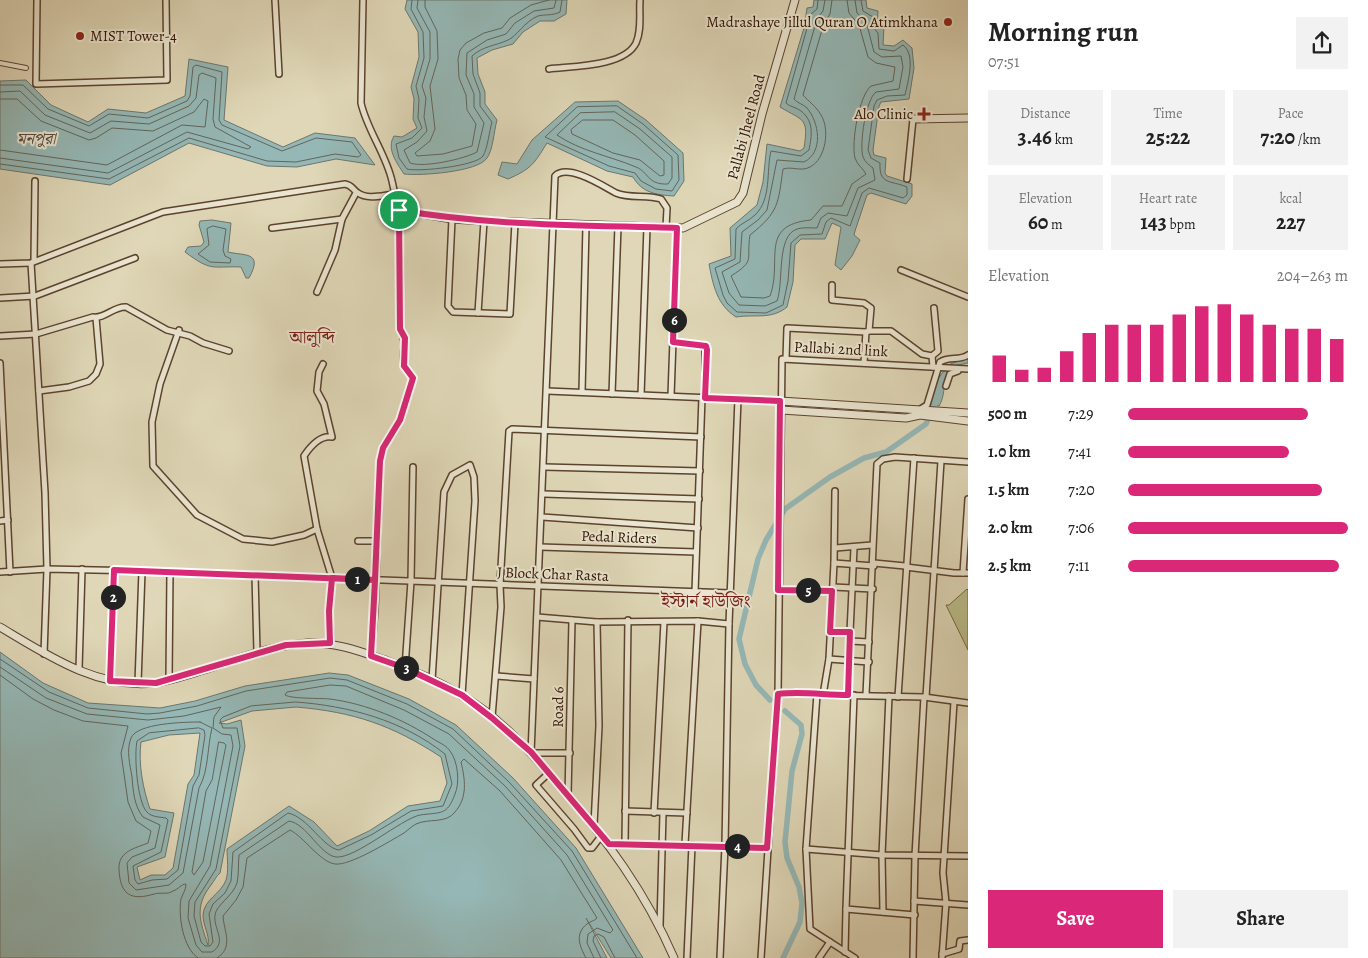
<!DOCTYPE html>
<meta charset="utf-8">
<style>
:root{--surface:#fff;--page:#f2f2f2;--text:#222;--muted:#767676;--accent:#db2777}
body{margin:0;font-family:Alegreya,"Noto Serif Bengali",serif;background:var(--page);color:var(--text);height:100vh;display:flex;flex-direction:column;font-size:19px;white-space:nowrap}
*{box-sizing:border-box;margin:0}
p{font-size:16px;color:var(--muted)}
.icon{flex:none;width:28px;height:28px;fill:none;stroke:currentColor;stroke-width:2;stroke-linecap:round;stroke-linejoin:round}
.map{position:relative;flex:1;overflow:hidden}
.side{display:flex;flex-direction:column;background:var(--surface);width:400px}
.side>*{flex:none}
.pin{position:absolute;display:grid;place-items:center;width:42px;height:42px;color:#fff;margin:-21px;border:2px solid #fff;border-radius:50%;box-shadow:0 1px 5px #0007}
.km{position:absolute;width:25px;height:25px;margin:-12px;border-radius:50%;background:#222;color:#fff;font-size:14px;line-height:25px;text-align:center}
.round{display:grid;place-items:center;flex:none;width:52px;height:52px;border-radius:0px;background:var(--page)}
.summary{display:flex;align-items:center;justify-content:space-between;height:85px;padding:0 20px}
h1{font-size:28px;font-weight:600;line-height:38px}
.figures{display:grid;grid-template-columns:repeat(3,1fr);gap:8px;height:85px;padding:5px 20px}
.figures div{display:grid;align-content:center;border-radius:0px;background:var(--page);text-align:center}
.figures b{font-size:21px;font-weight:600}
.figures small{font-size:14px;font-weight:400}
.figures p{font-size:14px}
.chart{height:140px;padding:10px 20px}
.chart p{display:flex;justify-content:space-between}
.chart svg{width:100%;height:90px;margin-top:5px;stroke:var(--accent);stroke-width:6}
.cta{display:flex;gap:10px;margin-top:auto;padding:10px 20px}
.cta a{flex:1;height:58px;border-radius:0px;background:var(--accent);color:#fff;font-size:20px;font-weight:600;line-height:58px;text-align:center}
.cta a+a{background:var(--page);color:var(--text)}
ul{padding:0 20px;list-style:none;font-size:16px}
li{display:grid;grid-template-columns:80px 60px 1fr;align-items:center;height:38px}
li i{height:12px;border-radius:6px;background:var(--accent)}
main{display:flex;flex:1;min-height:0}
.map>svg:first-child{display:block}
.green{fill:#babc89;stroke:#756744}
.water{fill:#95b8b6;stroke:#6d766d;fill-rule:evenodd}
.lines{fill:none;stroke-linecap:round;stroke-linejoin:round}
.shore{stroke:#62655b;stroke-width:1}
.canal{stroke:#95b8b6;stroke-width:5.5}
.pedestrian-casing{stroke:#5c432e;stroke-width:6}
.minor-casing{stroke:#5c432e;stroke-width:8}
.tertiary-casing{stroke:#5c432e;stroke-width:9}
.pedestrian{stroke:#eae5d0;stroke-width:4}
.minor{stroke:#eae5d0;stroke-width:5}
.tertiary{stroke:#eae5d0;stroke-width:7}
.route-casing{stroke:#fff;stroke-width:10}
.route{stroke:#db2777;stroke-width:6}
.poi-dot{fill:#8f2418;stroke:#eae5d0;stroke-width:2}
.labels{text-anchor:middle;stroke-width:4;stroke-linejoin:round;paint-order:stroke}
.poi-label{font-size:15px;fill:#301200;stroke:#eae5d0;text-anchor:end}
.street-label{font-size:15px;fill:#301200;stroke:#eae5d0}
.water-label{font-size:16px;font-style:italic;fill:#534c40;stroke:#eae5d0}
.quarter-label{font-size:18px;fill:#7a1f14;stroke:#eae5d0}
</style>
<main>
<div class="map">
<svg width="968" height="958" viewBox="0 0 968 958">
<rect width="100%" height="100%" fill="#dfd7b7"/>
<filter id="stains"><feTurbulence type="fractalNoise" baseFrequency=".004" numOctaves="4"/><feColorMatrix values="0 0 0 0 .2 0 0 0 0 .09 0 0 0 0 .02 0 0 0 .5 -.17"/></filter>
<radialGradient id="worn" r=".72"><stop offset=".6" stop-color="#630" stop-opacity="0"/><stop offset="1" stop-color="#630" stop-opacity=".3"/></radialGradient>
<!-- green -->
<polygon class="green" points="967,589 968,590 968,650 946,605 949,605"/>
<!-- water -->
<g class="water">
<path d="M407,0H567L566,14L554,21H540L523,32L513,44L492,50L477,58L478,74L485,92V104L497,120C494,131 493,150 487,158C478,172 420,176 404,174C397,163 386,149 394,136L402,137L417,128L413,119L414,99L411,87L419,57L418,32L405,9Z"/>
<path d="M814,0H866L867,8L878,11L877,26L884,27L883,45L894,46L903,40L912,48L914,68L909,99L881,102L879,106L873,150L874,155L886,158L885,173L887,176L912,184V196L906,204L871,193L867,195L855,231L854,235L860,240L852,256L841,270L835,265L841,227L832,223L825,239H801L795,245L793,282L787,307C771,320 756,314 736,317C717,305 713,285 709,264L731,256L730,228L757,205L763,182L767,144L800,151L804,148C809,117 803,121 780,107L804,28L807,8L813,7Z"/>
<polygon points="189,59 228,67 224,120 283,147 315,133 355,138 375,165 336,159 297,167 267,166 189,143 110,185 0,169 0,81 26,80 51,105 88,122 108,109 146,113 185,96"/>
<path d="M618,101L646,120L683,153L684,181L674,196C657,195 642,193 633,177L607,171L547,143C534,164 531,169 508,179L498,175L502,162L517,164L532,140L575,102Z"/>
<path d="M212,220L231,223L228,252C244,256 264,251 249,278H246L241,267C211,266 212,272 185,252L188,247L201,246L204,242L199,225L200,221Z"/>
<path d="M968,357V363L953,366C951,369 947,374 946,377C943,387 945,396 939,406L930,404L938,379L948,365Z"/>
<path d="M0,652L43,683L88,703L160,708L195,701L245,686L329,673L348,675L409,699L456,725L513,778L576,848L643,958H611L586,918L607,958H0ZM296,707C354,712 392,725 441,757L447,783L440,801L408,806L369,831L337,846L314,822L289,806L227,849C227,858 229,871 226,880C221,894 204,899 203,915C203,926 210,935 208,945C200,921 194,907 211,885C215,880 216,876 220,873L245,746L241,720L227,724L219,723L252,711ZM200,733L194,775L188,784L173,868L165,875H151L140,880L137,867L165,857L174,813L150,809C143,789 138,763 141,742L169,735Z"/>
</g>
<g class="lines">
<!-- shore -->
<g class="shore">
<path d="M412,0L411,9L423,32L424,58L416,86L419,99L418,118L422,128L412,138L396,144L399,158L407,169C419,172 476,166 483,156C488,147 489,132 492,122L480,106V93L473,74L472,56C483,46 495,46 508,40C516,37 525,21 538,16C546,14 552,16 560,12L562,0"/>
<path d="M418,0L417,8L430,32V59L422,86L426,98L424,117L427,131L417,142L404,150L410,163C424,168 464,159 477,152L484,123L474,107V94L466,75L467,53L487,40L506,34L515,23L534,11L554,8L556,0"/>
<polyline points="425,0 425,7 437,31 438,59 430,86 435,129 430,141 415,153 417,156 443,154 472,146 476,124 467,110 466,95 459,78 458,59 460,50 466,43 484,33 502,28 510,18 531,5 549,0"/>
<path d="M818,0L817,9L811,14L786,103C790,107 796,107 801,111C814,121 812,135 809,150L801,156L771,151C766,171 772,199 755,215C749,221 741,223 736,229L735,259L715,268L723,295L727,303L737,312L766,313L783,305L788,281L791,243L800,235L822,234L826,222L831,218L850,226L862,193L869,188L903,198L907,195V187C890,180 879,185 880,163L871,158L868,150L874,106L877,100L887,96L905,95C908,81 916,55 903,45L894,51L879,49L878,33L872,26L873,17L863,11L861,0"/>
<path d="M825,0L823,11L817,19L794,99C797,103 803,104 807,108C819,122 824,152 804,162L777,160L767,210L758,220L742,232L740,262L722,272L729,293L739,305L765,306L777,301C784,282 776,236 797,229C803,227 811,228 817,228L821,218L828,213L847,216L858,188L875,180L873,168C869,165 865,162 863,157C859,144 866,99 876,92L899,89L903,67L901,56L882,57L874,52L866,21L857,13L855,0"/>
<path d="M832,0L830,14L824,23L803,95C808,101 816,106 821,115C830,129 826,159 810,167C801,172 792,166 783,169C778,204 779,212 750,235C746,261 756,260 731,276L741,297L764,298L770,296C783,261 758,225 811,220L823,206H842L852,184L866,174C863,168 857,165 855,158C851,142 859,96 871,86L893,81L895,67L876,63L868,57L859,25L849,13L847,0"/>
<polyline points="0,85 23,85 48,109 89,126 109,114 148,118 187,101 190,96 193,67 196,65 222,72 219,120 222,125 282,151 316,138 352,142 361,155 358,157 335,154 296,162 267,161 189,138 109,179 0,164"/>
<polyline points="0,92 20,91 45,115 90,133 111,121 149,124 189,106 196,98 199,75 202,73 216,78 213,119 215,127 251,147 248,149 187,132 108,173 0,158"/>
<polyline points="0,99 17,99 41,121 89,140 96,138 112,128 153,131 194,112 204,99 208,101 205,127 182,125 107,165 0,150"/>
<polygon points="617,106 643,124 678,155 679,180 672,191 656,189 641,181 635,173 609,166 545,137 577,107"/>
<path d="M615,112L640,129L672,157V178L668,184C647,185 649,172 636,167C610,156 580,151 557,135L580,113Z"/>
<polygon points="583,120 613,120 635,135 664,161 664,175 660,176 640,160 613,153 572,134 571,130"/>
<polygon points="213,226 226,229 223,250 225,256 231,259 230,263 210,262 198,254 209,245 207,229"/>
<polyline points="0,659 49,692 88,708 147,714 160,713 197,706 246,691 330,678 347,680 407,704 453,729 509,782 572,851 637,958"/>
<path d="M0,667L46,698L87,714L148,720L184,716L221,707L214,717L213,728L222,734L231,735L233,746L210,866L189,901L188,918L196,945L202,952H212C228,942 213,929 215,915C216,905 233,896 237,883C239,874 238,864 239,855L289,821C307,824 320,855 336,857C355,859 401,819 420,815C441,812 447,816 455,794C460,783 458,761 450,751C447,746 440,743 435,740C403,719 367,704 330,699C319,698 292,699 285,695L287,692L330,685L346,686L404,710L449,734L505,786L567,855L613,930L610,933L597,928L588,934L587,943L594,958"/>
<path d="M0,675L33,699L54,710L83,721L128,726L121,753L128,802L136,821L151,831L148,843C136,848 118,851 119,869C120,895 131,901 154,894C161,892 167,895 173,891C179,889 181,884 186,884C186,890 183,893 181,899C178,916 183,948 198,958"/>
<path d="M296,702C349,706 402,720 445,754L452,784L443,806L411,811L371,835L339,850C323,848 308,817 288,813L233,852L231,881L225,893L213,904L209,914L213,942L210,946H205L201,942L194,916L195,902L216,869L240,746L237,728H223L220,720L223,717L251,706Z"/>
<path d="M200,722L212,728C207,748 209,770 199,788L183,873L169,885L136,890L129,883L127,863L132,857L155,848L160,825L143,817C134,806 133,790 132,777C130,764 126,751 131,738C137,723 185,722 200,722Z"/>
<path d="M199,728L204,730L205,735L199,775L193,786L178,870L167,879L152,880L138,884L135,880L133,866L161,852L168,820L166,818C160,817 151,817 147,812C137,802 134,755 137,741L149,733Z"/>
<polygon points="219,742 224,743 226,745 203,862 194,875 192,872 206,791 212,780"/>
<path d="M217,958C234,947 224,932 223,916L236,900L243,887L247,858L290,830C304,837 320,862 335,864C350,866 390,841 404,833C408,830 412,826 416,824C429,818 446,824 455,812C468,797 465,779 461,762L464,759L500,791L561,860L597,918C594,921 591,921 587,924C574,934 580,947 586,958"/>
<polyline points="601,958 593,941 594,936 598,934 604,937 615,958"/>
</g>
<!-- canal -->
<g class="canal">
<polyline points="770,700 756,685 745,664 739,639 758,559 766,540 785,509 830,477 864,458 886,452 926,424 937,399"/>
<polyline points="783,958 800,922 802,903 799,887 787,858 785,842 792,771 802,734 801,725 785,711"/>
</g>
<defs>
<polyline id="pedestrian" points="0,63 26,68"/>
<g id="minor">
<polyline points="37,0 36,84 167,80 166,0"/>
<polyline points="275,0 279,74"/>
<path d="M363,0L361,103C367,130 386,154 392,181C404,229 399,279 400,329C409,346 400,354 404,365C406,370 410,373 413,379L400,420L383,447L380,461L375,610L371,656"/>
<path d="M549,69C573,66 624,67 636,43C642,30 639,14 640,0"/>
<polyline points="907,179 913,119"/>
<polyline points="452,219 448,306 453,312 510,314 515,223"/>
<polyline points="272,228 342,219"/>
<polyline points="34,261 35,181"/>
<polyline points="31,263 45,493 47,569 44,654"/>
<path d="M0,264L31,263L163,212L345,184C352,185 353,190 358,193C368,200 383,195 395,194"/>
<polyline points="901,270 968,297"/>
<polyline points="832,285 832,300 864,303 871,308 869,331 891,331 922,354 932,356 933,367"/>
<polyline points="317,292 335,250 342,219 356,193"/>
<polyline points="0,298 35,296 135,258"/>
<polyline points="478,313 484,221"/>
<polyline points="179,330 160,384 152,422 153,466 197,515 243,539 272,542 304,535 317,529"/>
<path d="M0,336L36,334L93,317C105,319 114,306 126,307L167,330L190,336L203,343L229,351"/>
<polyline points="673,342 705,346 705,398"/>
<polyline points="932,356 938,351 934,308"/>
<polyline points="786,359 787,328 866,332"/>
<polyline points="0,363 10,572"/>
<polyline points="864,363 866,332 869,331"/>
<path d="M323,364L319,372L317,391L324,404L332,437C320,435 310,447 304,456L317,529L332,578L329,611L331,643"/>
<polyline points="946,386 950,374 958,371"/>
<polyline points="39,391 69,387 89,381 96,374 100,364 96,318"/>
<polyline points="547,391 780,401"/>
<polyline points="582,392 586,226"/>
<polyline points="612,394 618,226"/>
<polyline points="641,395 647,227"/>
<polyline points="671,396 677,228"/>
<path d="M919,410L927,405L940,362C949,356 959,361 968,355"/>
<polyline points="544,467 700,471"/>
<polyline points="544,494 699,499"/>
<polyline points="542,517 698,528"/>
<polyline points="0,521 8,520"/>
<polyline points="358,541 377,541"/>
<polyline points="540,547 696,552"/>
<polyline points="835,548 872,545"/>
<polyline points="834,563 835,491"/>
<polyline points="874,563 905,566"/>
<polyline points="906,567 954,573 968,573"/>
<polyline points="0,572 47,569 142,571 730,593"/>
<polyline points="963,573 968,499"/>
<polyline points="255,575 257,652"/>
<polyline points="833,587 873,589"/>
<polyline points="778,590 832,591"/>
<polyline points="695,592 702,397"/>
<polyline points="537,617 597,622 698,621 729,624"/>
<polyline points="830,632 850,632 848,695"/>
<polyline points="850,632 854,548"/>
<polyline points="850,641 869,642"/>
<polyline points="829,659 869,662"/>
<polyline points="405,668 411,581 413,467"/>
<polyline points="79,669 82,569"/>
<polyline points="496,676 534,679"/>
<polyline points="169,680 170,572"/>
<polyline points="432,680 444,492 452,475 470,465 474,477 475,501 462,695"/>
<polyline points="110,681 114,570"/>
<polyline points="138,683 142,571"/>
<polyline points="778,694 793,692 823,695 924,697 968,703"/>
<polyline points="817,694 806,849 810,929 855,958"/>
<polyline points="823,695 829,659 834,563 874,566"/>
<polyline points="854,695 846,909 915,915"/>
<polyline points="866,695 877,464 883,459 895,457 968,462"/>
<polyline points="898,697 914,458"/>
<polyline points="926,697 941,461"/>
<polyline points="492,717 501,607 500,585 509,431 512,429 701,437"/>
<path d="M570,753H531L555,176C568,163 603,186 616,193C630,199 647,194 661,199L667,208L666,228"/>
<polyline points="549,773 536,785 574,829 588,848 592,848 602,835"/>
<polyline points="568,795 572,620"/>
<polyline points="625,811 687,813"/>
<polyline points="654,813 664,622"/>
<polyline points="594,825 599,726 597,622"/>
<polyline points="625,843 628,620"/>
<polyline points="609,844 767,848"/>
<polyline points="685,844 698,621"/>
<polyline points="806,849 882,855 968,856"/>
<polyline points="914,901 968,905"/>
<polyline points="883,912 882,855 889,696"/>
<polyline points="660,925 663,813"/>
<polyline points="845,952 846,909"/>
<polyline points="942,954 959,949 960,941 968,940"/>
<polyline points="687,958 692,845"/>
<polyline points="720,958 725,846 729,624 738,399"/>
<polyline points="761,958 778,694 782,359 968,369"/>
<polyline points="819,958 830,942"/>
<polyline points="913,958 915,856 924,697"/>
<polyline points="942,958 946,903 943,873 954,702"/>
</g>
<g id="tertiary">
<polyline points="913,119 968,118"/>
<polyline points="399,210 452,219 484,221 683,228 737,202 743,193 762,114 795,0"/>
<polyline points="780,401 968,413"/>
<polyline points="781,410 906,418 920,415 968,421"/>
<path d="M0,627C47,655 97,689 154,683C172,681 190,674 207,669C240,658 273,645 308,643C335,642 359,651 385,660C410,670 437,680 461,695C499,717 531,752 559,785C606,838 646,893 674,958"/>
</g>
</defs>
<!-- pedestrian casing -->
<use href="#pedestrian" class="pedestrian-casing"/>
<!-- minor casing -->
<use href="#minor" class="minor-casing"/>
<!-- tertiary casing -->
<use href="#tertiary" class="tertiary-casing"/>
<!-- pedestrian -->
<use href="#pedestrian" class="pedestrian"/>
<!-- minor -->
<use href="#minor" class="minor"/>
<!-- tertiary -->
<use href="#tertiary" class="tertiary"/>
</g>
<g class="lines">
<defs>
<path id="route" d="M399,210L400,329L405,338L404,366L413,378L400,420L383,448L380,461L375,580L332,578L329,611L330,643L286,645L156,683L110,681L114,570L375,580L371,656L405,668L462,695L492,718L531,752L609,844L767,848L778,694C801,691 824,695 848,695L850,632H830L832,591L778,590L780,401L705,398L707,350L706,346L673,342L677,228C584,225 491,226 399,210"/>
</defs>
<!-- route casing -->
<use href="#route" class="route-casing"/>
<!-- route -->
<use href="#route" class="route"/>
</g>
<!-- markers -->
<g class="poi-dot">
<circle cx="948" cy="22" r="5"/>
<circle cx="80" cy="36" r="5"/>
<path d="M921.5 106.5h5v5h5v5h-5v5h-5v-5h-5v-5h5z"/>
</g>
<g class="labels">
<!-- poi labels -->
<g class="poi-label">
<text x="938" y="27">Madrashaye Jillul Quran O Atimkhana</text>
<text x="90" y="41" text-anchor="start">MIST Tower-4</text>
<text x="913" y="119">Alo Clinic</text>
</g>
<!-- street labels -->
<g class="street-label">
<text transform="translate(746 127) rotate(-75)" y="5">Pallabi Jheel Road</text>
<text transform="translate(841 349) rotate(3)" y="5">Pallabi 2nd link</text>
<text transform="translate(619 537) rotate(2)" y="5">Pedal Riders</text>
<text transform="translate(553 574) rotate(2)" y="5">J Block Char Rasta</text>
<text transform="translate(558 707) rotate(-89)" y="5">Road 6</text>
</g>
<!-- water labels -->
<g class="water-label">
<text x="36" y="144">মনপুরা</text>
</g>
<!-- quarter labels -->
<g class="quarter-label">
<text x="312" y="343">আলুব্দি</text>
<text x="706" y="607">ইস্টার্ন হাউজিং</text>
</g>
</g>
<rect width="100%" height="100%" filter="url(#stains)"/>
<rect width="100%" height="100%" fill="url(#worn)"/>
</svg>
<div class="pin" style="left:399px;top:210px;background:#1e9e55"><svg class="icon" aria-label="arrive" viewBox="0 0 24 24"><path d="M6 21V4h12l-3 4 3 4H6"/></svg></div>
<b class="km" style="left:357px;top:579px">1</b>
<b class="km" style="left:113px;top:597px">2</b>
<b class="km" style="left:406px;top:668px">3</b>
<b class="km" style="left:737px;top:846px">4</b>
<b class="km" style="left:808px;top:590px">5</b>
<b class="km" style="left:674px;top:320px">6</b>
</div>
<section class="side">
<div class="summary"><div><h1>Morning run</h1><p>07:51</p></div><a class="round"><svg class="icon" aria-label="share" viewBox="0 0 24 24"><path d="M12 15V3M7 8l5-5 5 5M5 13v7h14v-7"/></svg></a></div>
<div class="figures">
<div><p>Distance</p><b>3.46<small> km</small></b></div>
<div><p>Time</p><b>25:22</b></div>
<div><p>Pace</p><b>7:20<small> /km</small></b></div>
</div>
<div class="figures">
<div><p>Elevation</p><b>60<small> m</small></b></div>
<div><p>Heart rate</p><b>143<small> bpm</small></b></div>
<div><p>kcal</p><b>227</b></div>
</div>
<div class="chart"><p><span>Elevation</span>204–263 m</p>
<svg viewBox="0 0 160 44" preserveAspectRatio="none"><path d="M5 44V31M15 44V38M25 44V37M35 44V29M45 44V20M55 44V16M65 44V16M75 44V16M85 44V11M95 44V7M105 44V6M115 44V11M125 44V16M135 44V18M145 44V18M155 44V23"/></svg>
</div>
<ul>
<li><b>500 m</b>7:29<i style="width:82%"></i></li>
<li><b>1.0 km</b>7:41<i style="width:73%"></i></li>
<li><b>1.5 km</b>7:20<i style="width:88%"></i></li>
<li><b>2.0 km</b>7:06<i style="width:100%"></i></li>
<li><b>2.5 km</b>7:11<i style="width:96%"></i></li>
</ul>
<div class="cta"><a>Save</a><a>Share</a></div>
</section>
</main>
